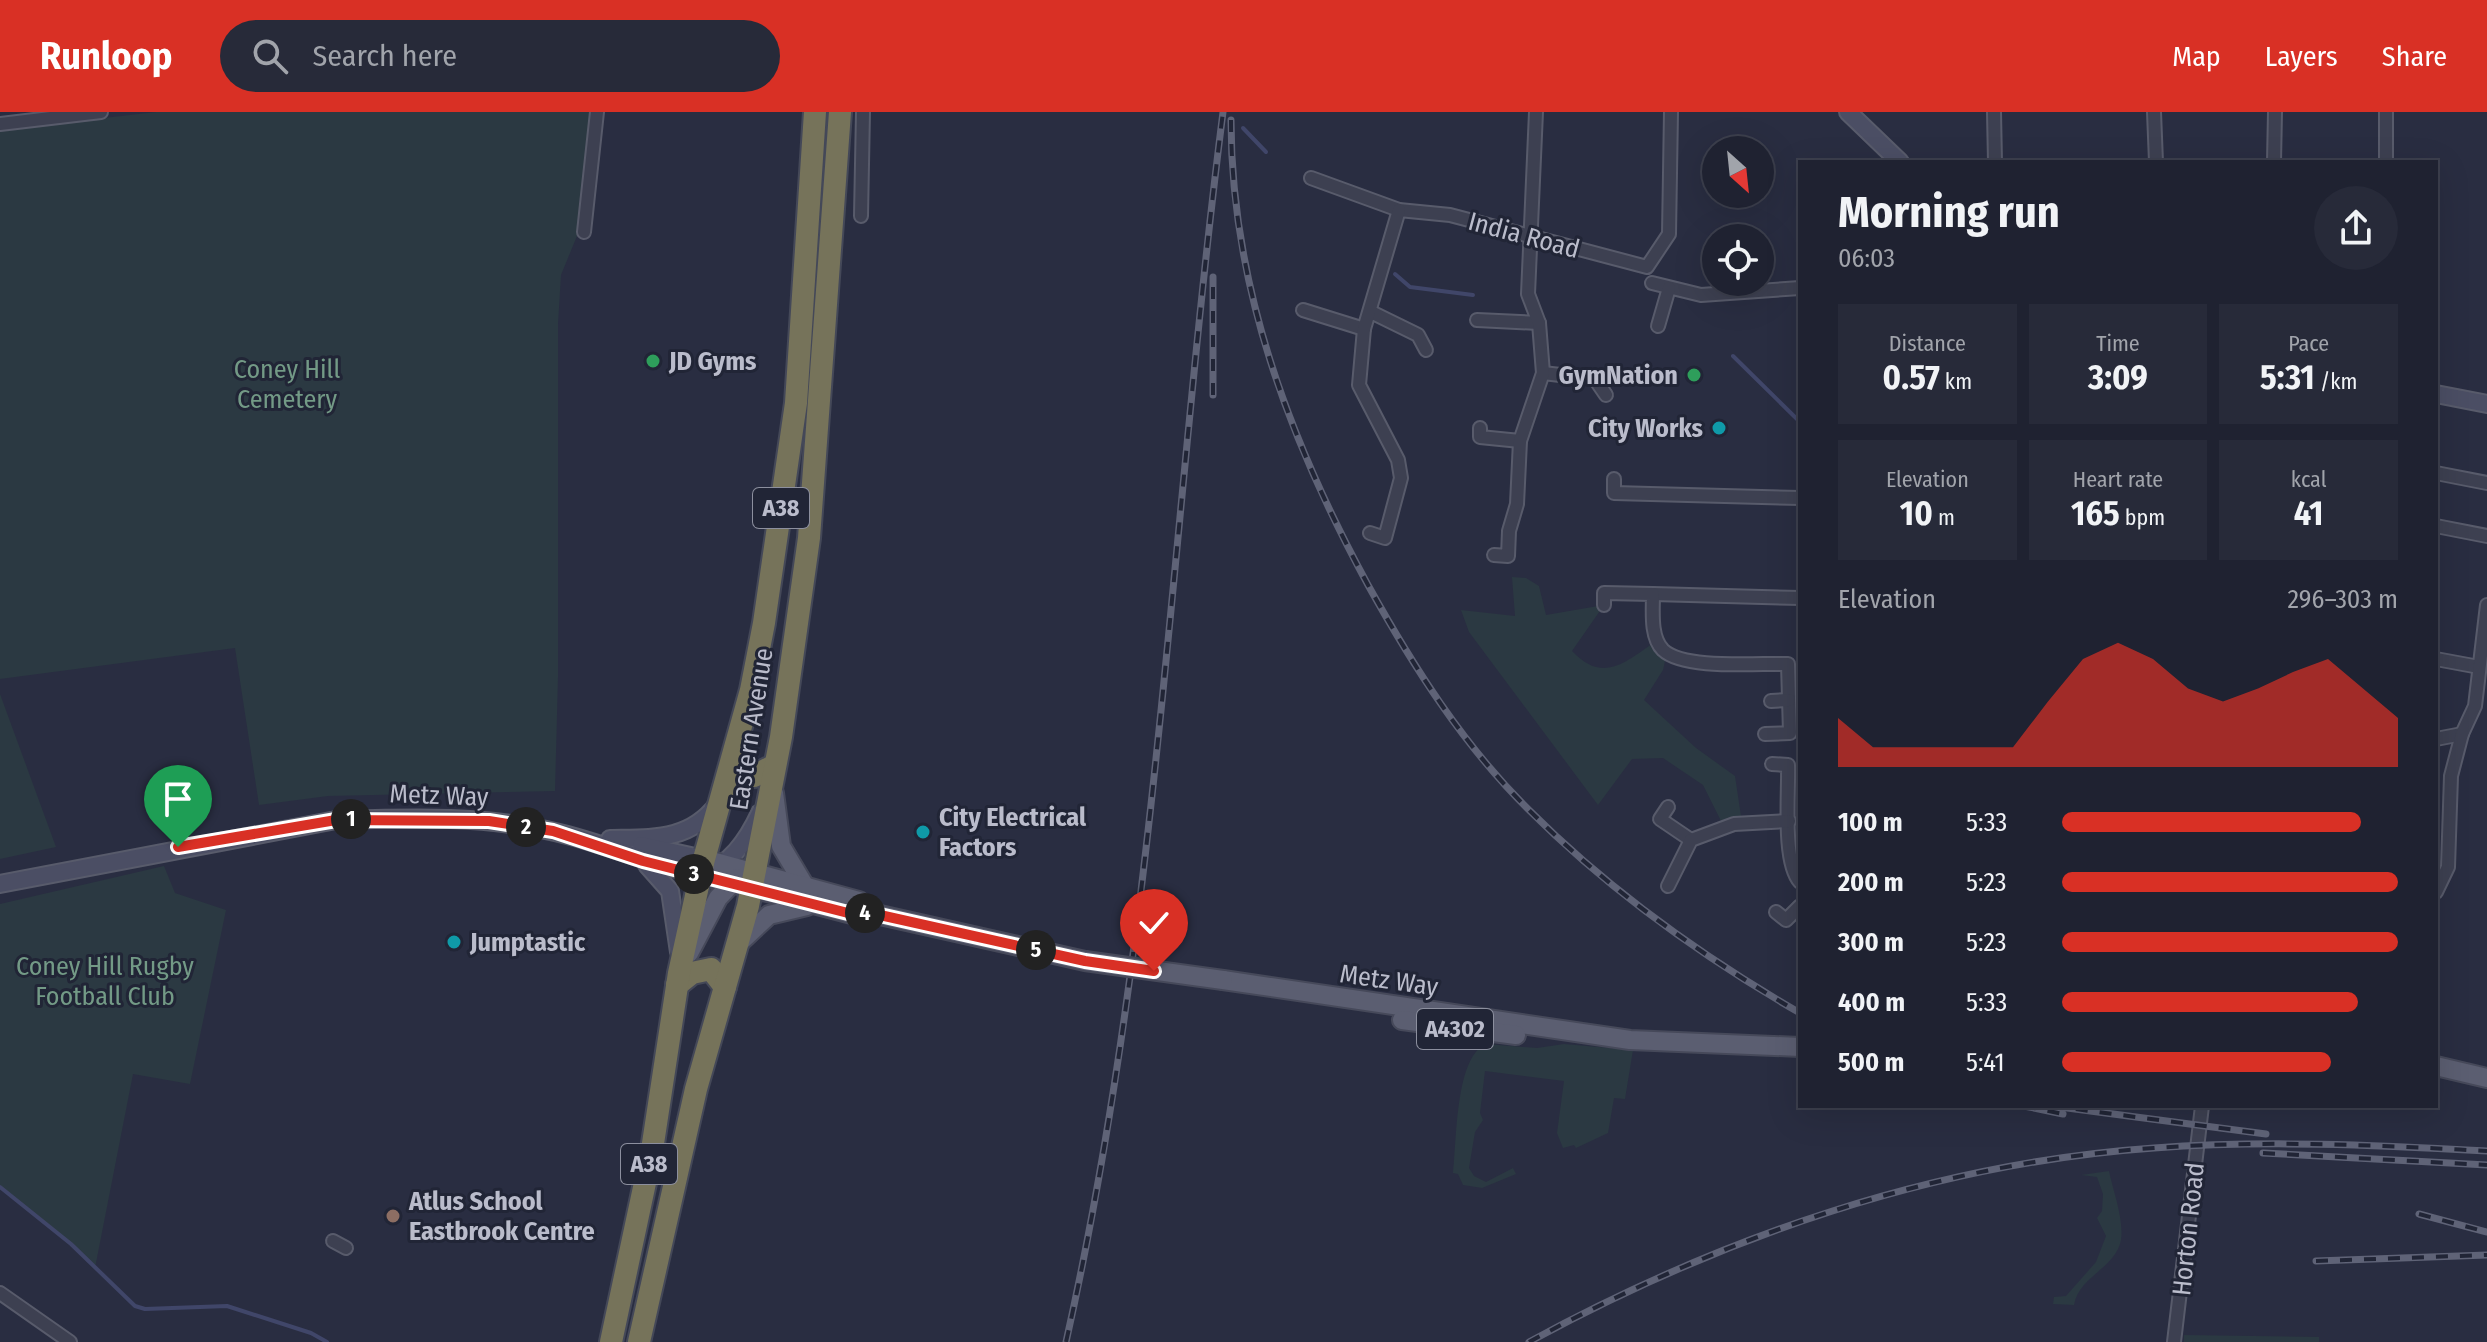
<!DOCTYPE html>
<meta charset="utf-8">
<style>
:root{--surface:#1f2231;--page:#272a39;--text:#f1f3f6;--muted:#a1a4ab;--line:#3c3f4d;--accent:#d93025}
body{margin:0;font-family:"Fira Sans Condensed",sans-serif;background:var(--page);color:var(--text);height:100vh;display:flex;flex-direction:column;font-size:30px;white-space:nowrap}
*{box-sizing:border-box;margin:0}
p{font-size:26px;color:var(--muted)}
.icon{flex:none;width:44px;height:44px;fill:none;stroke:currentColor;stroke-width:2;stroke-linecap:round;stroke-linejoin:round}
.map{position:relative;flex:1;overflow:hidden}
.drawer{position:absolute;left:1798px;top:48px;width:640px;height:948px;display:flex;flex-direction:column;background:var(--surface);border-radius:0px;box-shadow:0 8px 32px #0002,0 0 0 2px var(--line)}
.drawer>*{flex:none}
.needle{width:52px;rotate:153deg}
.controls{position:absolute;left:1702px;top:24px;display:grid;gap:16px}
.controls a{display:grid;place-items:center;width:72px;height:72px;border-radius:50%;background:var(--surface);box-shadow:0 8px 32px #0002,0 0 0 2px var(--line);font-size:40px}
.pin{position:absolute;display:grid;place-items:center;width:68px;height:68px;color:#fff;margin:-82px -34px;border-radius:50% 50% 50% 0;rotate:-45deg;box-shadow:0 0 8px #0007}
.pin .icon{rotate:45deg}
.km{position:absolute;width:40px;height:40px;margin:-20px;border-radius:50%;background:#222;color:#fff;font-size:22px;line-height:40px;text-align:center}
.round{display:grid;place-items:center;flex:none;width:84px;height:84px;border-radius:42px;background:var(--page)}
.overview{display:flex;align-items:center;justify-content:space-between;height:136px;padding:0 40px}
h1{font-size:44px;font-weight:700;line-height:60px}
.figures{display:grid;grid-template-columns:repeat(3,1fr);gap:12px;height:136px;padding:8px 40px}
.figures div{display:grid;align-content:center;border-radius:0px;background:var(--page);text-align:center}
.figures b{font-size:34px;font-weight:700}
.figures small{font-size:22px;font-weight:400}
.figures p{font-size:22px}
.chart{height:224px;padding:16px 40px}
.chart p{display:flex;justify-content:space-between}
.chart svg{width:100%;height:144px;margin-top:8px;fill:var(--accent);opacity:.7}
ul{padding:0 40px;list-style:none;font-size:26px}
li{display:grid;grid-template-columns:128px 96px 1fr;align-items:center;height:60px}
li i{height:20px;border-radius:10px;background:var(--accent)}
header{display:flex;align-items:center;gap:48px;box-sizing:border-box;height:112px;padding:0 40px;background:var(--accent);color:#fff}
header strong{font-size:38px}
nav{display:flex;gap:44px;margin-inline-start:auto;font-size:28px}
.search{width:560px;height:72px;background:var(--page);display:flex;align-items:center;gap:20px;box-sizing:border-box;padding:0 28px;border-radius:44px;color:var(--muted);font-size:30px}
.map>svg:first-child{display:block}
.green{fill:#2b3942}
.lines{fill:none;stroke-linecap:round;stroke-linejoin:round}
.stream{stroke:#404669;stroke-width:4}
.street-casing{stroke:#585b6b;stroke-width:16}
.secondary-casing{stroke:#585b6b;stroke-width:20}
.primary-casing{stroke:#46495a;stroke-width:22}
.highway-casing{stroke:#444858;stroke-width:26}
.street{stroke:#3d4051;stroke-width:12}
.secondary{stroke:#4b4e64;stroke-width:16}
.primary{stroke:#5b5e71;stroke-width:18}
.highway{stroke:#76735a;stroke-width:22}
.rail-casing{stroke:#5f6377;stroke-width:7}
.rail{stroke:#212536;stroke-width:4;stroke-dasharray:12;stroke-linecap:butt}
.primary-bridge-casing{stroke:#46495a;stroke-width:22;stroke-linecap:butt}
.primary-bridge{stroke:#5b5e71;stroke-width:18}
.route-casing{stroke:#fff;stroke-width:16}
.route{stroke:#d93025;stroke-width:10}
.leisure-dot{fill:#2e9e5b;stroke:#212536;stroke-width:3}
.culture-dot{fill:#0f9aa8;stroke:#212536;stroke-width:3}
.education-dot{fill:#8d6e63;stroke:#212536;stroke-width:3}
.labels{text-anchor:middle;stroke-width:6;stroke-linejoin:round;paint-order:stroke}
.shield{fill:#212536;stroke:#8c8f9e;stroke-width:2}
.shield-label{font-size:24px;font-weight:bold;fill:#babccb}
.street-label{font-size:26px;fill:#babccb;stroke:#212536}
.poi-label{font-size:26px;font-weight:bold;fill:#babccb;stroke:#212536;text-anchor:start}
.park-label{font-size:26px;fill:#739a86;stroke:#212536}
</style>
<header>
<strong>Runloop</strong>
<div class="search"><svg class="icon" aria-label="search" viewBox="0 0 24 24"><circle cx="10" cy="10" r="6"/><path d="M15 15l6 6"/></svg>Search here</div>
<nav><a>Map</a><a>Layers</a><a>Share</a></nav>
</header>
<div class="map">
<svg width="2487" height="1230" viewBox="0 0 2487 1230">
<rect width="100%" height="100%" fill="#292d41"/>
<!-- green -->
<g class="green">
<polygon points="156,0 591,0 577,124 561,163 558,212 558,565 555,679 328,684 259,693 235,536 0,567 0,18"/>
<path d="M1512,465L1526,466L1539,474L1546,503L1604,493L1572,539C1604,573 1626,549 1658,528L1667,540L1663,558L1644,588L1696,636L1735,664L1742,711L1724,715L1703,673L1663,646L1632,647L1598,693L1469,520L1461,498L1515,504Z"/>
<polygon points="0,582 56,735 0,747"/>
<polygon points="164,754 175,781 226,798 190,972 133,962 95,1156 71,1132 0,1075 0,792"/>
<path d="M1486,932L1537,936L1564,932L1633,938L1625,987L1614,986L1608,1021L1576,1036L1574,1033L1563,1036L1557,1021L1564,969L1485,959L1480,1001L1483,1008L1475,1020L1469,1056L1474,1064L1486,1070L1513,1056L1516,1062L1482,1076L1463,1073L1458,1062L1453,1061C1457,1029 1455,945 1486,932Z"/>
<path d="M2109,1059C2113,1079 2124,1107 2121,1128C2116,1156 2079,1164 2074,1193L2053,1192L2054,1185L2066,1184L2096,1150L2106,1124L2097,1106L2102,1099L2103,1082L2097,1065L2081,1063Z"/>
<polygon points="2184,1223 2319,1225 2319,1230 2184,1230"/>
</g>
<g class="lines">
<!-- stream -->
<g class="stream">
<polyline points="1243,16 1266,40"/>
<polyline points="1395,162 1410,175 1473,183"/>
<polyline points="1733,244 1800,310"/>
<polyline points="0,1075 71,1132 135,1194 145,1197 227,1194 311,1221 327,1230"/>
</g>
<defs>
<g id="street">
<polyline points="1994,0 1995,50"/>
<polyline points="2154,0 2156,50"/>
<polyline points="0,12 101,0"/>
<polyline points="2274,50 2275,0"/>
<polyline points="2386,50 2386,0"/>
<polyline points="1311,66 1399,98 1450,103 1647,155 1669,122 1671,0"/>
<polyline points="861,104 863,0"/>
<polyline points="584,120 597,0"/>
<polyline points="1652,171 1701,183 1800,176"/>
<polyline points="1303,198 1364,217"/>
<polyline points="1371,200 1418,223 1426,238"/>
<polyline points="1477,208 1539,211"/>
<polyline points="1658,214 1669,176"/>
<polyline points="1543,261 1595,267 1606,283"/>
<polyline points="1480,316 1480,325 1520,329"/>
<polyline points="2436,361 2487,371"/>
<polyline points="1614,367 1614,381 1800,386"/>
<polyline points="2436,414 2487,424"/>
<polyline points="1370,421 1385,426 1401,366 1398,348 1359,273 1364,217 1399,98"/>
<polyline points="1494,443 1508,444 1509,419 1517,392 1520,329 1543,261 1539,211 1528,182 1536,0"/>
<polyline points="1653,482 1800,486"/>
<path d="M1604,493V481L1653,482C1653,499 1650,525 1663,538C1684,558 1758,551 1788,552L1790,621L1765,622"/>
<polyline points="2436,547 2479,555"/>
<polyline points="1771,589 1789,588"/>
<polyline points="2436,627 2462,622"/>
<path d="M1772,652L1788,653C1789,680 1782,750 1800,770"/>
<polyline points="1668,695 1660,707 1691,728"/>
<polyline points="1668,774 1691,728 1734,712 1789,709"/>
<polyline points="2436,780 2448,755 2451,664 2462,622 2475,594 2487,493"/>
<polyline points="1776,800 1786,808 1800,794"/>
<polyline points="333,1129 346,1136"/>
<polyline points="0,1181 70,1230"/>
<polyline points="2174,1230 2202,994"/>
</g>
<g id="secondary">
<polyline points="1848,0 1900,50"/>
<polyline points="2436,282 2487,292"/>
<path d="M610,727C653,726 689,729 717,693"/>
<polyline points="641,733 704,747"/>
<polyline points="647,753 670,779 679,840"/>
<path d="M0,772L336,708C408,706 484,703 555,720C605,731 650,753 701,763C730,753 747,729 760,701"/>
</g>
<g id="primary">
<polyline points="774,681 781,734 803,771"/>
<polyline points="704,747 859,789 871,801"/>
<polyline points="701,763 852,802 871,801 1085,849"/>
<polyline points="738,832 769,803 807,794"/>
<polyline points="689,841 718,786 737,766"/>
<polyline points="1223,868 1630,928 1800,935"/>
<polyline points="1402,908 1516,923"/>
<polyline points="2436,954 2487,966"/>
</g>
<g id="highway">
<polyline points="732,654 754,664 775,653"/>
<polyline points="677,873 692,861 711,857 725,875"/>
<polyline points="611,1230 652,1038 679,861 704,747 751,578 764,511 796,291 815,0"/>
<polyline points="639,1230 696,977 748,794 781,625 809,426 840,0"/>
</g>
</defs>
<!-- street casing -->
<use href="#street" class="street-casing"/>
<!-- secondary casing -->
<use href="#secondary" class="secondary-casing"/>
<!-- primary casing -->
<use href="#primary" class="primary-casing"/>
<!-- highway casing -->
<use href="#highway" class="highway-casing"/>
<!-- street -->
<use href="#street" class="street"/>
<!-- secondary -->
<use href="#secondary" class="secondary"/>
<!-- primary -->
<use href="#primary" class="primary"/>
<!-- highway -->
<use href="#highway" class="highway"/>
<defs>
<g id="rail">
<path d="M1231,8C1231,174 1290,329 1368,473C1413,554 1463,633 1529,698C1609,778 1703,845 1800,901"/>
<polyline points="1213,283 1213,165"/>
<polyline points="2024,994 2063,1002"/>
<polyline points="2052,994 2266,1022"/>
<polyline points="2263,1041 2487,1053"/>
<polyline points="2419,1102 2487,1120"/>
<polyline points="2316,1149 2487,1143"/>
<path d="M1066,1230C1157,825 1171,410 1223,0"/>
<path d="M1529,1230C1722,1125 1935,1051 2154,1036C2265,1028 2376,1033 2487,1039"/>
</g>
</defs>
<!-- rail casing -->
<use href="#rail" class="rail-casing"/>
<!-- rail -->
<use href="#rail" class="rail"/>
<defs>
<polyline id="primary-bridge" points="1085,849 1223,868"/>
</defs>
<!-- primary-bridge casing -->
<use href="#primary-bridge" class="primary-bridge-casing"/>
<!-- primary-bridge -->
<use href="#primary-bridge" class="primary-bridge"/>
</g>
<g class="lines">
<defs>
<polyline id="route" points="178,735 336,708 489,709 553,719 643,749 852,802 871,801 1085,849 1154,859"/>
</defs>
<!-- route casing -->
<use href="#route" class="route-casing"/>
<!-- route -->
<use href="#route" class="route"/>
</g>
<!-- markers -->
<g class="leisure-dot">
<circle cx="653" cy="249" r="8"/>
<circle cx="1694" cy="263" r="8"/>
</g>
<g class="culture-dot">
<circle cx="1719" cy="316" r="8"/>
<circle cx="923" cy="720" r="8"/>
<circle cx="454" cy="830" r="8"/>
</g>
<circle class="education-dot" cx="393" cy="1104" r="8"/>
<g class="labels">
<!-- shield labels -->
<g class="shield">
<rect x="753" y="376" width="56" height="40" rx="6"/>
<rect x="1417" y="897" width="76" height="40" rx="6"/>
<rect x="621" y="1032" width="56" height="40" rx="6"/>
</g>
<g class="shield-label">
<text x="781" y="404">A38</text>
<text x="1455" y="925">A4302</text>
<text x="649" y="1060">A38</text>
</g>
<!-- street labels -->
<g class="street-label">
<text transform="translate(1524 123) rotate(15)" y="9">India Road</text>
<text transform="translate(751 617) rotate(-81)" y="9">Eastern Avenue</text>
<text transform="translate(439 683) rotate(2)" y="9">Metz Way</text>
<text transform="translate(1389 868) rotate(8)" y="9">Metz Way</text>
<text transform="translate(2188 1117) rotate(-84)" y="9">Horton Road</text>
</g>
<!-- poi labels -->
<g class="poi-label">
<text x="669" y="258">JD Gyms</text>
<text x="1678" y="272" text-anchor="end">GymNation</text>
<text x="1703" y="325" text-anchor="end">City Works</text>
<text x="939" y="714">City Electrical<tspan x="939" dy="30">Factors</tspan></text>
<text x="470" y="839">Jumptastic</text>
<text x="409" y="1098">Atlus School<tspan x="409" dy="30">Eastbrook Centre</tspan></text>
</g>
<!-- park labels -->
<g class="park-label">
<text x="287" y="266">Coney Hill<tspan x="287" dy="30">Cemetery</tspan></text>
<text x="105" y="863">Coney Hill Rugby<tspan x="105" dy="30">Football Club</tspan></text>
</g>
</g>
</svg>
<div class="controls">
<a><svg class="needle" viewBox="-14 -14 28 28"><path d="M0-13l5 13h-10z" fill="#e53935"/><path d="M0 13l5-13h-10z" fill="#a1a4ab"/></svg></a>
<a><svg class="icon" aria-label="locate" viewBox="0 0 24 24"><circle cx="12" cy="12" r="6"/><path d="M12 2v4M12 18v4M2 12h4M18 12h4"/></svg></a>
</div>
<div class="pin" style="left:178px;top:735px;background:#1e9e55"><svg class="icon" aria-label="arrive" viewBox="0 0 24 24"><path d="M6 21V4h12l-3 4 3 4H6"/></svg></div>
<div class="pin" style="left:1154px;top:859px;background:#d93025"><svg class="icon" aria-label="check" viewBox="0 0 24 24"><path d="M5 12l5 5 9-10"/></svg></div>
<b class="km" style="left:351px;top:707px">1</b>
<b class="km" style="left:526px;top:715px">2</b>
<b class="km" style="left:694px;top:762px">3</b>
<b class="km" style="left:865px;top:801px">4</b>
<b class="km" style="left:1036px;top:838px">5</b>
<section class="drawer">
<div class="overview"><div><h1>Morning run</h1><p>06:03</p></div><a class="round"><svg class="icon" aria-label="share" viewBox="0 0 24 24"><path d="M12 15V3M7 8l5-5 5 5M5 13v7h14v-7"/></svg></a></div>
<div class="figures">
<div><p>Distance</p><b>0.57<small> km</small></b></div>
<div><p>Time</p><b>3:09</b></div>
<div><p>Pace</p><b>5:31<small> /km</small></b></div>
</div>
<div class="figures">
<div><p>Elevation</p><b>10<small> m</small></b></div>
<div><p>Heart rate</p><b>165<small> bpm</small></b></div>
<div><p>kcal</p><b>41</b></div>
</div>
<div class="chart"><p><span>Elevation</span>296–303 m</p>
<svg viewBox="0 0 160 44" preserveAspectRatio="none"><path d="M0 44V29L10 38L20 38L30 38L40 38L50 38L60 24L70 11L80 6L90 11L100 20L110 24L120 20L130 15L140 11L150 20L160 29V44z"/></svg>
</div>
<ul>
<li><b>100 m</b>5:33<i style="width:89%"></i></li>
<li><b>200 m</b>5:23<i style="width:100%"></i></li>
<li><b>300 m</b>5:23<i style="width:100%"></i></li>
<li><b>400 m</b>5:33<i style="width:88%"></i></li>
<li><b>500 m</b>5:41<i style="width:80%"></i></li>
</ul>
</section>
</div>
